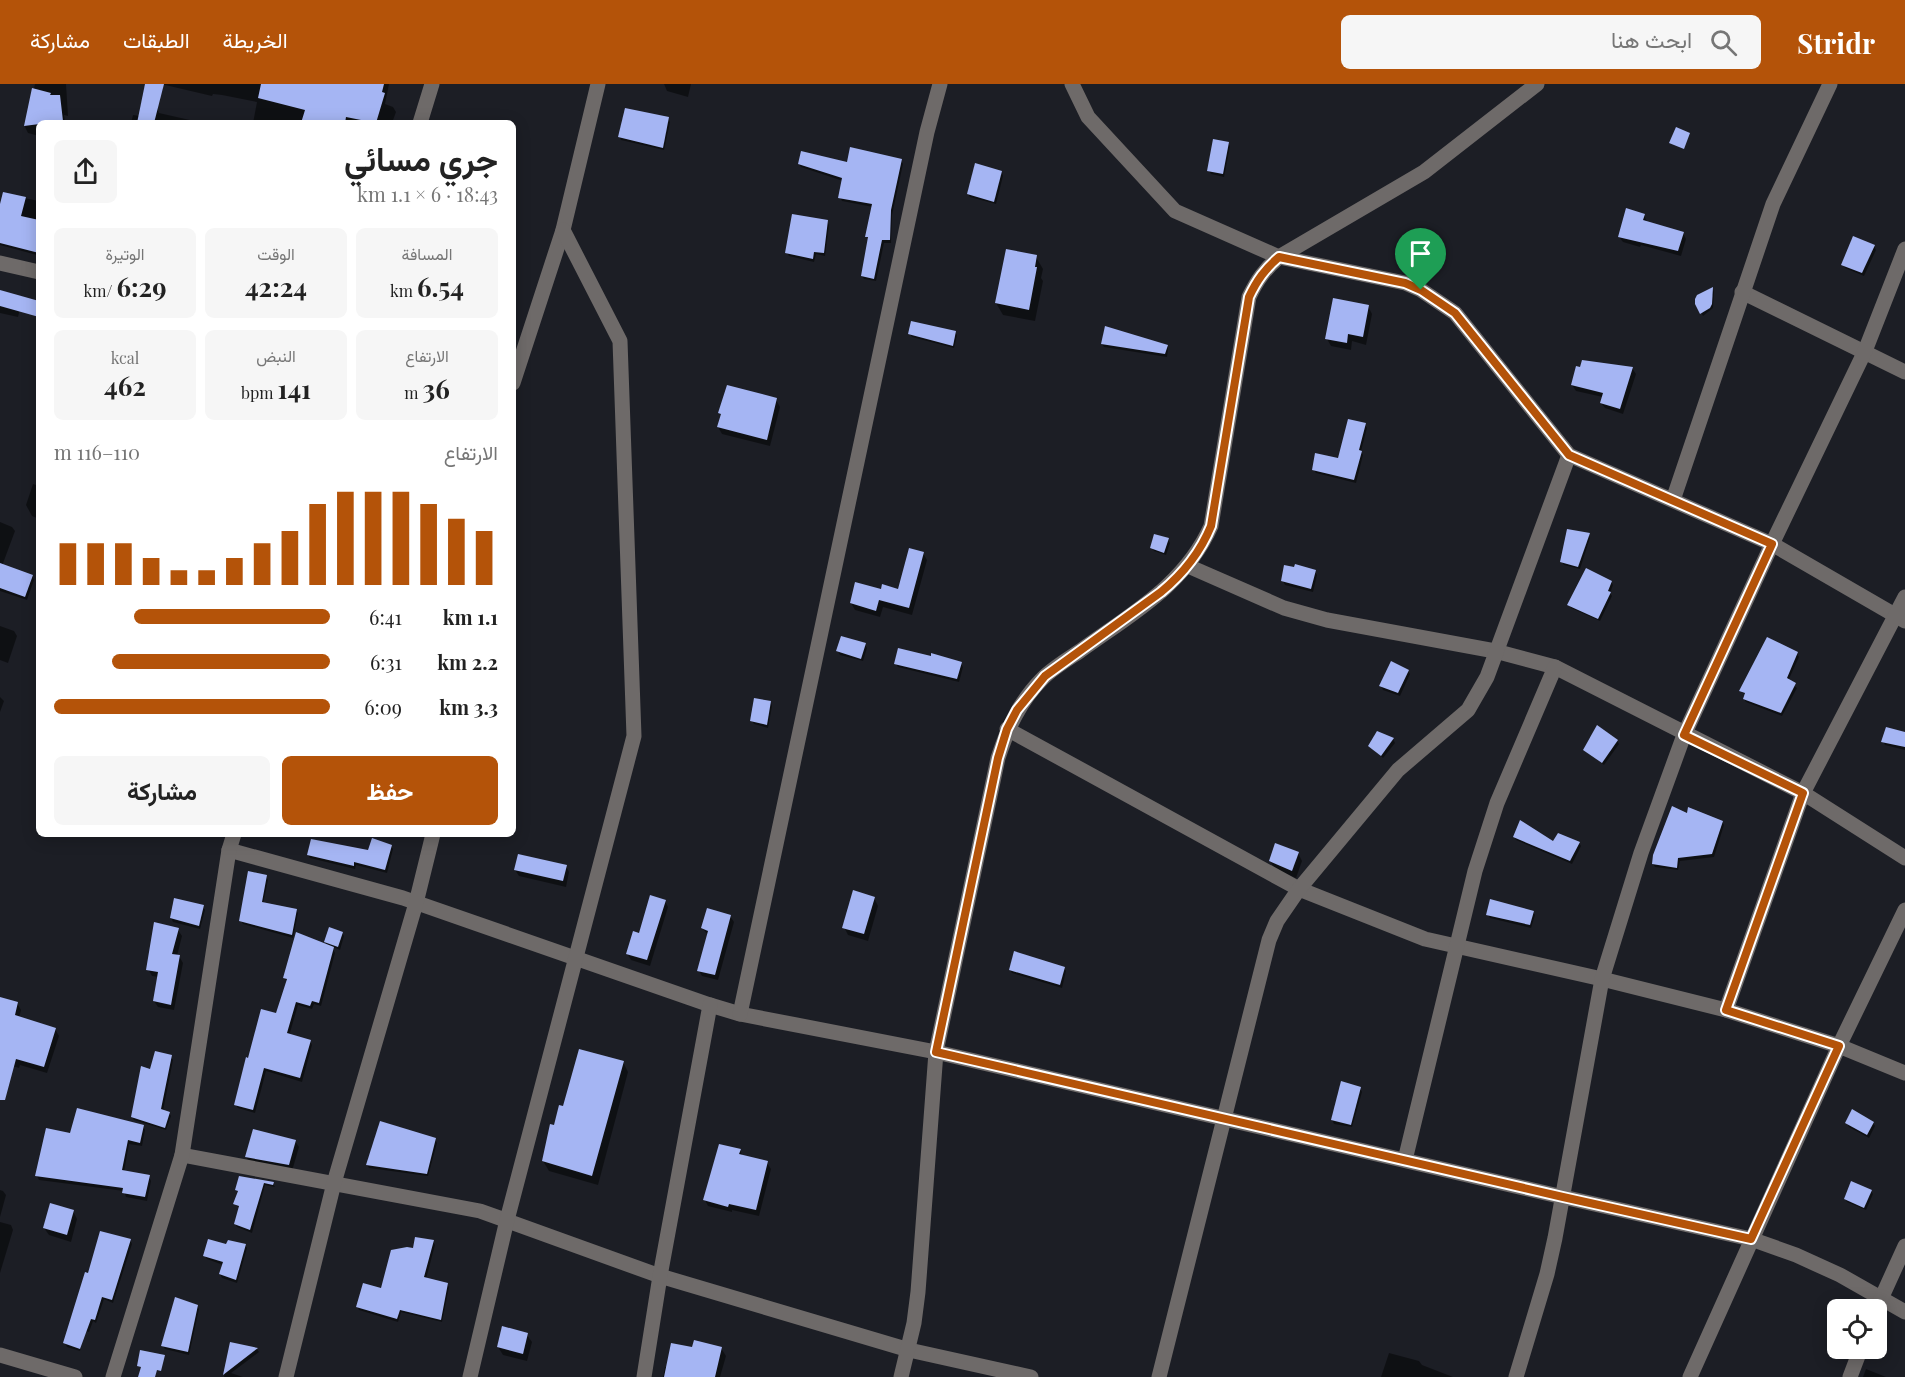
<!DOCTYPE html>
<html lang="ar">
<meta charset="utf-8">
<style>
:root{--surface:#fff;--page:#f6f6f6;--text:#222;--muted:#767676;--accent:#b45309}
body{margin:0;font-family:"Playfair Display",Vazirmatn,serif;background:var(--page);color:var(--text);direction:rtl;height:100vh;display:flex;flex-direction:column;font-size:22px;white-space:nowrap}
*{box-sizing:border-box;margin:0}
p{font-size:20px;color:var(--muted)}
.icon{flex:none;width:33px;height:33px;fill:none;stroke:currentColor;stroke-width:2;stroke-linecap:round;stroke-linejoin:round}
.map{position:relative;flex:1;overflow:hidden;direction:ltr}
.details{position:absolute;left:36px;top:36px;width:480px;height:717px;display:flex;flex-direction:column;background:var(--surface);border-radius:9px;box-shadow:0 3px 15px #0003;direction:rtl}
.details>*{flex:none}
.tools{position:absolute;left:1827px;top:1215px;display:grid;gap:12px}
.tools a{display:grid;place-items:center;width:60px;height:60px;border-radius:9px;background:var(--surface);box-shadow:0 3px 15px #0003;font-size:30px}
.pin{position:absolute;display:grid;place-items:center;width:51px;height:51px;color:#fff;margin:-62px -26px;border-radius:50% 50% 50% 0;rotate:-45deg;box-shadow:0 0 6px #0007}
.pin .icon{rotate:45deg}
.round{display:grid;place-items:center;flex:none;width:63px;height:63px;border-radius:9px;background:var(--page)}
.headline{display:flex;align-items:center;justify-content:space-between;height:102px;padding:0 18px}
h1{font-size:33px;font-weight:700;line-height:45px}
.stats{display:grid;grid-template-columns:repeat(3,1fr);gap:9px;height:102px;padding:6px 18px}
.stats div{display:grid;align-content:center;border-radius:9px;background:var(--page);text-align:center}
.stats b{font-size:26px;font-weight:700}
.stats small{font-size:16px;font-weight:400}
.stats p{font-size:16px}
.chart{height:168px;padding:12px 18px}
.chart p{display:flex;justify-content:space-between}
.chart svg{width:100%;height:108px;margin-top:6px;stroke:var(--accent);stroke-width:6}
.cta{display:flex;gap:12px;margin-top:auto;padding:12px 18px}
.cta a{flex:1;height:69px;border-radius:9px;background:var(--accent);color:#fff;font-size:24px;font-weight:700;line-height:69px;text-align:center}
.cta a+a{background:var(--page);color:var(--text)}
ul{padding:0 18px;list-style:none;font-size:20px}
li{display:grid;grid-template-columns:96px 72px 1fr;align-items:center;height:45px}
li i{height:15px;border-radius:8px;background:var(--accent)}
header{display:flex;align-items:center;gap:36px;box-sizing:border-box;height:84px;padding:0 30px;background:var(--accent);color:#fff}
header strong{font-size:28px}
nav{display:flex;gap:33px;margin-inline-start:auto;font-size:21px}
.search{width:420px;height:54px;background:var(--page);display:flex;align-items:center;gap:15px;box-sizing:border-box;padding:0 21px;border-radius:9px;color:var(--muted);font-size:22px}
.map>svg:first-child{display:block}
.shadow{fill:#0007}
.building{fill:#a5b5f3}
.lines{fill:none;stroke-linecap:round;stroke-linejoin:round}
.minor{stroke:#6e6a69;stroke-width:15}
.route-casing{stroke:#fff;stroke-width:12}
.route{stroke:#b45309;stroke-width:8}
</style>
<header>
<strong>Stridr</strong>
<div class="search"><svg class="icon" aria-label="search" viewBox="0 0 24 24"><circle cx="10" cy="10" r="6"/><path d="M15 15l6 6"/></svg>ابحث هنا</div>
<nav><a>الخريطة</a><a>الطبقات</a><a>مشاركة</a></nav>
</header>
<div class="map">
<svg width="1905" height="1293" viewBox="0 0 1905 1293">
<rect width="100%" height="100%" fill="#1c1e25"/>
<!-- shadow -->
<g class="shadow">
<polygon points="35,0 66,0 68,32 64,31 65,39 39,39 39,52 28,49 25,43"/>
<polygon points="161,0 389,0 385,20 393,23 396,28 392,39 253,39 257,18 222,11 213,10 212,12"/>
<polygon points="664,0 691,0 688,13 667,7"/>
<polygon points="157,25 159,29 203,39 131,39 133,31 140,32"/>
<polygon points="668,34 670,38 664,66 621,56 619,52"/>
<polygon points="1228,59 1230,62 1224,93 1211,90 1209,87"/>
<polygon points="901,76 903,80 892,131 891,159 884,159 876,197 864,195 862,192 869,156 867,153 873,123 842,117 840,113 843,97 801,83 799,80"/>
<polygon points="1002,88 1003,92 996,120 970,113 968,110"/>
<polygon points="4,110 39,117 39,179 36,175 37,171 0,161 0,126"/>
<polygon points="1644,131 1647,138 1683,149 1686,155 1681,172 1641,161 1640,163 1623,158 1619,153"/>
<polygon points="827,137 829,141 825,172 816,170 814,178 789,172 787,169"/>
<polygon points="1874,162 1876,166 1864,192 1845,184 1843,181"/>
<polygon points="1036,173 1043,185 1041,194 1043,197 1035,237 1003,231 996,219"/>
<polygon points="1713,205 1714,208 1713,224 1703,232 1696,219"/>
<polygon points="0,208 21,221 18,233 0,229"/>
<polygon points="1368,222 1372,230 1366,261 1352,257 1351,266 1331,262 1327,255"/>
<polygon points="955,248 957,251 954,264 912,253 910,250"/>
<polygon points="1102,260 1167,262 1168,265 1167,273 1104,263"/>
<polygon points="1632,284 1636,290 1623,330 1605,324 1601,319 1603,313 1576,307 1572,301"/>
<polygon points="776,316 780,323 770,362 722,350 718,343"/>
<polygon points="1365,341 1367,344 1361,367 1363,371 1356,399 1316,389 1314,386 1339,376"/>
<polygon points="33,400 39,402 39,435 32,432 26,421"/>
<polygon points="0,438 12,443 15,447 2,482 32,492 34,496 27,516 0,507"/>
<polygon points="1589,451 1590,454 1580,485 1564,481 1562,478"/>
<polygon points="1168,456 1170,459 1166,471 1154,467 1152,464"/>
<polygon points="923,469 927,476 912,531 883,523 880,533 855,526 851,519 882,507 899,507"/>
<polygon points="1315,488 1317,491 1313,508 1285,501 1283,497"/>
<polygon points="1611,498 1613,501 1610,509 1612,512 1600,537 1571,524 1569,520"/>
<polygon points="0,542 14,547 17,552 8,579 0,576"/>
<polygon points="1768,555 1797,570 1799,573 1788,597 1797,604 1782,632 1746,618 1744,615 1746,611 1740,607"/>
<polygon points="865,561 867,564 863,577 840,571 838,567"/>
<polygon points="896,580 961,580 963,583 959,598 898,583"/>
<polygon points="1408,587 1410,590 1400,612 1383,606 1381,602"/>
<polygon points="0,613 4,617 0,628"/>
<polygon points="771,618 772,622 768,644 754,640 752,637"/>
<polygon points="1905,650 1905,666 1885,661 1883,657"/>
<polygon points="1393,655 1395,659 1383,674 1370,662"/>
<polygon points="1617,657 1619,660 1604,681 1585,666"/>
<polygon points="1688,731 1722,738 1724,741 1714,773 1680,777 1678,786 1655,783 1653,780"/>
<polygon points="1514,752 1553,759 1579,759 1581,762 1572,780 1516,756"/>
<polygon points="391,762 393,765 387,789 356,781 355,785 310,774 308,771 369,768"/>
<polygon points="1298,769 1302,777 1296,794 1275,785 1270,777"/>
<polygon points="566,782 569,788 566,803 519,792 515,786"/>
<polygon points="266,792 268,796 263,820 296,826 298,829 293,854 243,840 241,836"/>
<polygon points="874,814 878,822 868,857 848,851 844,843"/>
<polygon points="665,817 668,823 650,882 631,876 627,869"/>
<polygon points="203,823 205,826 200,845 173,838 171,834"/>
<polygon points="1533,828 1535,831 1531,844 1490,834 1488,831"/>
<polygon points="730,832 734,838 718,896 702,892 699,887 708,851 702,844"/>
<polygon points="178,846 182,852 177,872 179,872 183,879 174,926 158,923 154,917 159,893 152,892 148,885"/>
<polygon points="342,849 344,852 340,866 331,862 335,869 321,922 314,920 312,925 298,921 289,952 310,957 312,961 302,998 266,987 255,1029 238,1024 235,1020 249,976 277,931 287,898 285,894 328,863 325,858"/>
<polygon points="1064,884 1066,887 1062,904 1012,889 1010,886"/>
<polygon points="0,915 17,919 21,926 19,934 55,945 59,952 47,989 20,981 19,984 0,978"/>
<polygon points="171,973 173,976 163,1027 169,1029 171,1032 166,1046 134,1036 132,1032 151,986"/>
<polygon points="623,978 628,988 598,1101 549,1087 543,1077 555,1042 564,1024"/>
<polygon points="1360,1004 1362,1008 1352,1043 1334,1040 1332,1036"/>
<polygon points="1847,1039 1873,1039 1875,1042 1869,1054 1849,1043"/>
<polygon points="143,1042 145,1046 142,1062 129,1060 124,1088 149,1093 151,1097 147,1117 126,1113 124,1107 39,1096 37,1092 71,1051"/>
<polygon points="435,1055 437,1059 428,1092 369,1084 367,1081"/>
<polygon points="295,1057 299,1063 292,1087 250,1079 246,1073"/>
<polygon points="740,1066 743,1073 767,1079 771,1085 759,1132 732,1126 732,1128 708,1122 705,1116"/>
<polygon points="240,1093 273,1100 275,1103 265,1101 252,1149 237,1143 235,1139 240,1125 235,1120"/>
<polygon points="0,1106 3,1107 6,1111 0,1133"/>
<polygon points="1871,1107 1873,1110 1866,1126 1847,1118 1845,1115"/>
<polygon points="73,1127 77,1135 71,1158 49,1151 44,1144"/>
<polygon points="0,1138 11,1141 13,1146 0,1189"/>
<polygon points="130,1156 132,1160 113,1219 104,1215 96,1239 93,1237 89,1248 85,1247 80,1267 67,1263 65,1259 89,1191"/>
<polygon points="433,1157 435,1161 426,1195 447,1200 449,1203 442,1238 401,1228 398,1238 359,1226 357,1222 382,1206 415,1165"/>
<polygon points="245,1161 247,1164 237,1199 222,1194 220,1190 223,1181 207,1175 205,1172 227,1162"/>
<polygon points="197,1222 199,1225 189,1271 165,1265 163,1262"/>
<polygon points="527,1251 532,1258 527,1277 503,1271 498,1263"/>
<polygon points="231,1261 257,1265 259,1268 231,1289 243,1293 224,1293"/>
<polygon points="721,1264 726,1272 720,1293 663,1293 665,1283 668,1283 693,1265"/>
<polygon points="1389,1269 1419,1277 1422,1281 1453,1293 1381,1293"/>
<polygon points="1866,1285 1886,1293 1863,1293"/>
</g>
<!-- building -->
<g class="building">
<polygon points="145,0 164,0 154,39 137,39"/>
<polygon points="261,0 384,0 382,8 385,9 376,39 346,33 345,39 301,39 305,26 258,14"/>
<polygon points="32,4 51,9 50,11 60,11 63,37 24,42"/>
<polygon points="625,24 669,33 663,64 618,53"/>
<polygon points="1676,43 1690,49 1684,65 1669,59"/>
<polygon points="1213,55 1229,58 1223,90 1207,87"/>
<polygon points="850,63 902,75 891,126 890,156 882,156 874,195 861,192 868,153 865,153 872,120 838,114 842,94 798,80 801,67 847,78"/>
<polygon points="975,79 1002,87 994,118 967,110"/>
<polygon points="3,108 26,113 21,132 39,136 39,169 0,159 0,120"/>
<polygon points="1626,124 1645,130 1643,136 1684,148 1678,167 1618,153"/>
<polygon points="792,130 828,136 824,169 814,168 813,175 785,169"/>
<polygon points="1853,152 1875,161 1862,189 1841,181"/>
<polygon points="1006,165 1037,171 1035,183 1037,183 1029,226 995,219"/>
<polygon points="1713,203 1712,220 1710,224 1700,230 1695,220 1695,215 1697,211"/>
<polygon points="0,206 39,217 39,233 0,222"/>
<polygon points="1333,214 1369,221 1363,253 1348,250 1347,259 1325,255"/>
<polygon points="911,237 956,247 953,262 908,250"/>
<polygon points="1105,242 1168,261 1165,270 1101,260"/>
<polygon points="1582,276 1633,283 1620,325 1600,319 1603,309 1571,301 1576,282 1580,283"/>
<polygon points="727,301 777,314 767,356 717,343 721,330 718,329"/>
<polygon points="1348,335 1366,339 1359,366 1362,367 1354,396 1312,386 1315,369 1338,374"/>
<polygon points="1567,445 1590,449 1578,483 1560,478"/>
<polygon points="1154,450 1169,454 1164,469 1150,464"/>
<polygon points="909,464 924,468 909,524 879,516 876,527 850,519 855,498 881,505 882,500 898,505"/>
<polygon points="0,479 33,491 25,513 0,504"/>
<polygon points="1295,480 1316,486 1311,505 1281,497 1284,481 1294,483"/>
<polygon points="1586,484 1612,497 1608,507 1611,508 1598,535 1567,521"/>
<polygon points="841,552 866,559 861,575 836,567"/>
<polygon points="1767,553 1798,568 1787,594 1796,599 1781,629 1743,615 1745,609 1739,607"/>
<polygon points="898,564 931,572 931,569 962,578 957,595 894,580"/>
<polygon points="1391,577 1409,586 1398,609 1379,602"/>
<polygon points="754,614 771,617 767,641 750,637"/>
<polygon points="1597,641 1618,656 1602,679 1583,666"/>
<polygon points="1886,643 1905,648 1905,663 1881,658"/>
<polygon points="1377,647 1394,654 1381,672 1368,662"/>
<polygon points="1672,722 1687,729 1688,723 1723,737 1712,770 1678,774 1677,784 1652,780 1653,771"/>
<polygon points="1520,736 1553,757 1558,749 1580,758 1570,777 1513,753"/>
<polygon points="372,754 392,761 385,786 354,778 354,782 307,771 311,755 368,766"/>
<polygon points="1275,759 1299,768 1292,787 1269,777"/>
<polygon points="518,770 567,781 563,797 514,786"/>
<polygon points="248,787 267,791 262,818 297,825 292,851 239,837"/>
<polygon points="853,806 875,813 864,850 842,844"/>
<polygon points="650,811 666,816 647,876 626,870 633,847 639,849"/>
<polygon points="174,814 204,821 199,842 170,834"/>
<polygon points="1490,815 1534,827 1530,841 1486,831"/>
<polygon points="707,824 731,831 715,891 697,887 708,847 701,844"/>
<polygon points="154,838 179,844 172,870 180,871 171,921 153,917 158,888 146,886"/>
<polygon points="329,843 343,848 338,863 324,858"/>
<polygon points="296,848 334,863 319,919 312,917 310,922 296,918 287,949 311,956 300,994 264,984 253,1026 234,1021 246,973 248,974 261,925 276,929 287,895 283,894"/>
<polygon points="1014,867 1065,883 1060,901 1009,886"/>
<polygon points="0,913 18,918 15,931 56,944 44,983 16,975 5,1016 0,1016"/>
<polygon points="579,965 624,977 592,1092 542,1077 550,1040 554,1041 559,1021 563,1022"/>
<polygon points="155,967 172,971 161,1025 170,1028 165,1044 131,1033 141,982 150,985"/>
<polygon points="1341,997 1361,1003 1351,1041 1331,1036"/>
<polygon points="77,1024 144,1041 140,1059 128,1056 122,1086 150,1091 145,1113 122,1109 123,1104 35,1092 46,1044 70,1049"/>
<polygon points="1852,1025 1874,1038 1867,1051 1845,1039"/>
<polygon points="380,1037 436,1054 427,1090 366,1081"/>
<polygon points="253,1045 296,1056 289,1081 245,1073"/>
<polygon points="719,1060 741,1065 739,1070 768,1077 756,1126 729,1120 728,1123 703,1116"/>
<polygon points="239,1092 274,1098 273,1101 264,1099 250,1146 234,1140 239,1122 233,1120 238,1107 235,1106"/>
<polygon points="1851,1097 1872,1106 1864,1124 1844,1115"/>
<polygon points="50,1119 74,1126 67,1151 43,1144"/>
<polygon points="100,1147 131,1155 112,1216 102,1213 95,1236 91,1235 80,1265 63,1259 85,1188 88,1189"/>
<polygon points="415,1153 434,1156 424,1193 448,1199 441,1236 400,1226 397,1235 356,1223 363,1199 381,1204 391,1166 407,1163 413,1164"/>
<polygon points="208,1155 226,1160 228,1156 246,1160 236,1196 219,1190 223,1178 203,1172"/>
<polygon points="175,1213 198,1221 188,1268 161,1262"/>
<polygon points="502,1242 528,1249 523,1270 497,1263"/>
<polygon points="694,1256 722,1263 715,1293 664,1293 671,1259 692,1263"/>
<polygon points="230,1258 258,1264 223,1291"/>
<polygon points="140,1266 165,1271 161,1287 157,1286 155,1293 138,1293 141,1283 137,1282"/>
</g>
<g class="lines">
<!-- minor -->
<g class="minor">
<polyline points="1072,0 1088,33 1175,127 1279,173 1405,199 1421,206 1455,229 1569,371 1772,460 1905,537"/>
<polyline points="420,39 432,0"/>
<polyline points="0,179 39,188"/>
<polyline points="1742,208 1905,288"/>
<polyline points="513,299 563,146 598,0"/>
<polyline points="1673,416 1773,120 1830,0"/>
<polyline points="1188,482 1284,524 1327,536 1495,567 1555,583 1803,709 1905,774"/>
<polyline points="1007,645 1299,805 1425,855 1602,895 1726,926 1839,962 1905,989"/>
<polyline points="229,766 403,814 710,921 740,930 936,968 1563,1113 1751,1155 1796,1171 1840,1191 1905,1228"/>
<polyline points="1726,926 1803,709 1905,513"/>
<polyline points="740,930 927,48 940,0"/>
<polyline points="182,1071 480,1127 660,1192 909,1266 1031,1293"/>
<polyline points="1405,1076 1475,787 1497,719 1555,583"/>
<polyline points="1876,1226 1905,1162"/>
<polyline points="0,1271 75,1293"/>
<polyline points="113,1293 182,1071 229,766 234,750"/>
<polyline points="286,1293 334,1099 416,819 433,750"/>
<polyline points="470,1293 507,1136 634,652 620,257 563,146"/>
<polyline points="644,1293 660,1192 710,921"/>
<path d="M901,1293L914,1239L918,1208L936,968L998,674C1008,643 1020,617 1043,594C1053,584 1068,575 1080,567C1131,530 1185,501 1211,442L1249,213C1257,196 1265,185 1279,173L1424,88L1537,0"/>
<polyline points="1159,1293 1269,856 1277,837 1299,805 1398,686 1468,626 1487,593 1569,371"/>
<polyline points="1516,1293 1547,1190 1555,1154 1602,895 1641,769 1684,651 1772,460 1865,267 1905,165"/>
<polyline points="1690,1293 1839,962 1905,826"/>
<polyline points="1850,1293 1861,1264"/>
</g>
</g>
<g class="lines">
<defs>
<path id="route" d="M1279,173L1405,199L1421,206L1455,229L1569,371L1772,460L1684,651L1803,709L1726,926L1839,962L1751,1155L1563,1113L936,968L998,674L1007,645L1017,626L1045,592L1161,508C1184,489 1200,469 1211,442L1249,213C1257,196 1265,185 1279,173Z"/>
</defs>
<!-- route casing -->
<use href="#route" class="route-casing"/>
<!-- route -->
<use href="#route" class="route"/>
</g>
</svg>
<div class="tools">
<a><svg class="icon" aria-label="locate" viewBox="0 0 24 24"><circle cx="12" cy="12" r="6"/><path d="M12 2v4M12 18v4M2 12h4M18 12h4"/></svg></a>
</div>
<div class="pin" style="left:1421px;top:206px;background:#1e9e55"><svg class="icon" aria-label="arrive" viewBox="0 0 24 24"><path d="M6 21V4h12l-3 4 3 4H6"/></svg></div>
<section class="details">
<div class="headline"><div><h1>جري مسائي</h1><p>18:43 · 6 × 1.1 km</p></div><a class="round"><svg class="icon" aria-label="share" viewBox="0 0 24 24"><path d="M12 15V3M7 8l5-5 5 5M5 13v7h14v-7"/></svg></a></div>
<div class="stats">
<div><p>المسافة</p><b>6.54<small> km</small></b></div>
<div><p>الوقت</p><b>42:24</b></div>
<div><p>الوتيرة</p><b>6:29<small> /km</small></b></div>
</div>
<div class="stats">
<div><p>الارتفاع</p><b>36<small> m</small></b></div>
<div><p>النبض</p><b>141<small> bpm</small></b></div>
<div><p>kcal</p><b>462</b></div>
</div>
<div class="chart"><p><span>الارتفاع</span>110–116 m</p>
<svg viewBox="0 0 160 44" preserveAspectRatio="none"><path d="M5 44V27M15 44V27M25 44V27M35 44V33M45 44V38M55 44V38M65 44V33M75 44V27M85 44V22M95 44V11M105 44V6M115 44V6M125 44V6M135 44V11M145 44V17M155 44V22"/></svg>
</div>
<ul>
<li><b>1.1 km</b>6:41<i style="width:71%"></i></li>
<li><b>2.2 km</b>6:31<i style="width:79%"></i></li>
<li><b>3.3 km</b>6:09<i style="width:100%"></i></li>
</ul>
<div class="cta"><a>حفظ</a><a>مشاركة</a></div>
</section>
</div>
